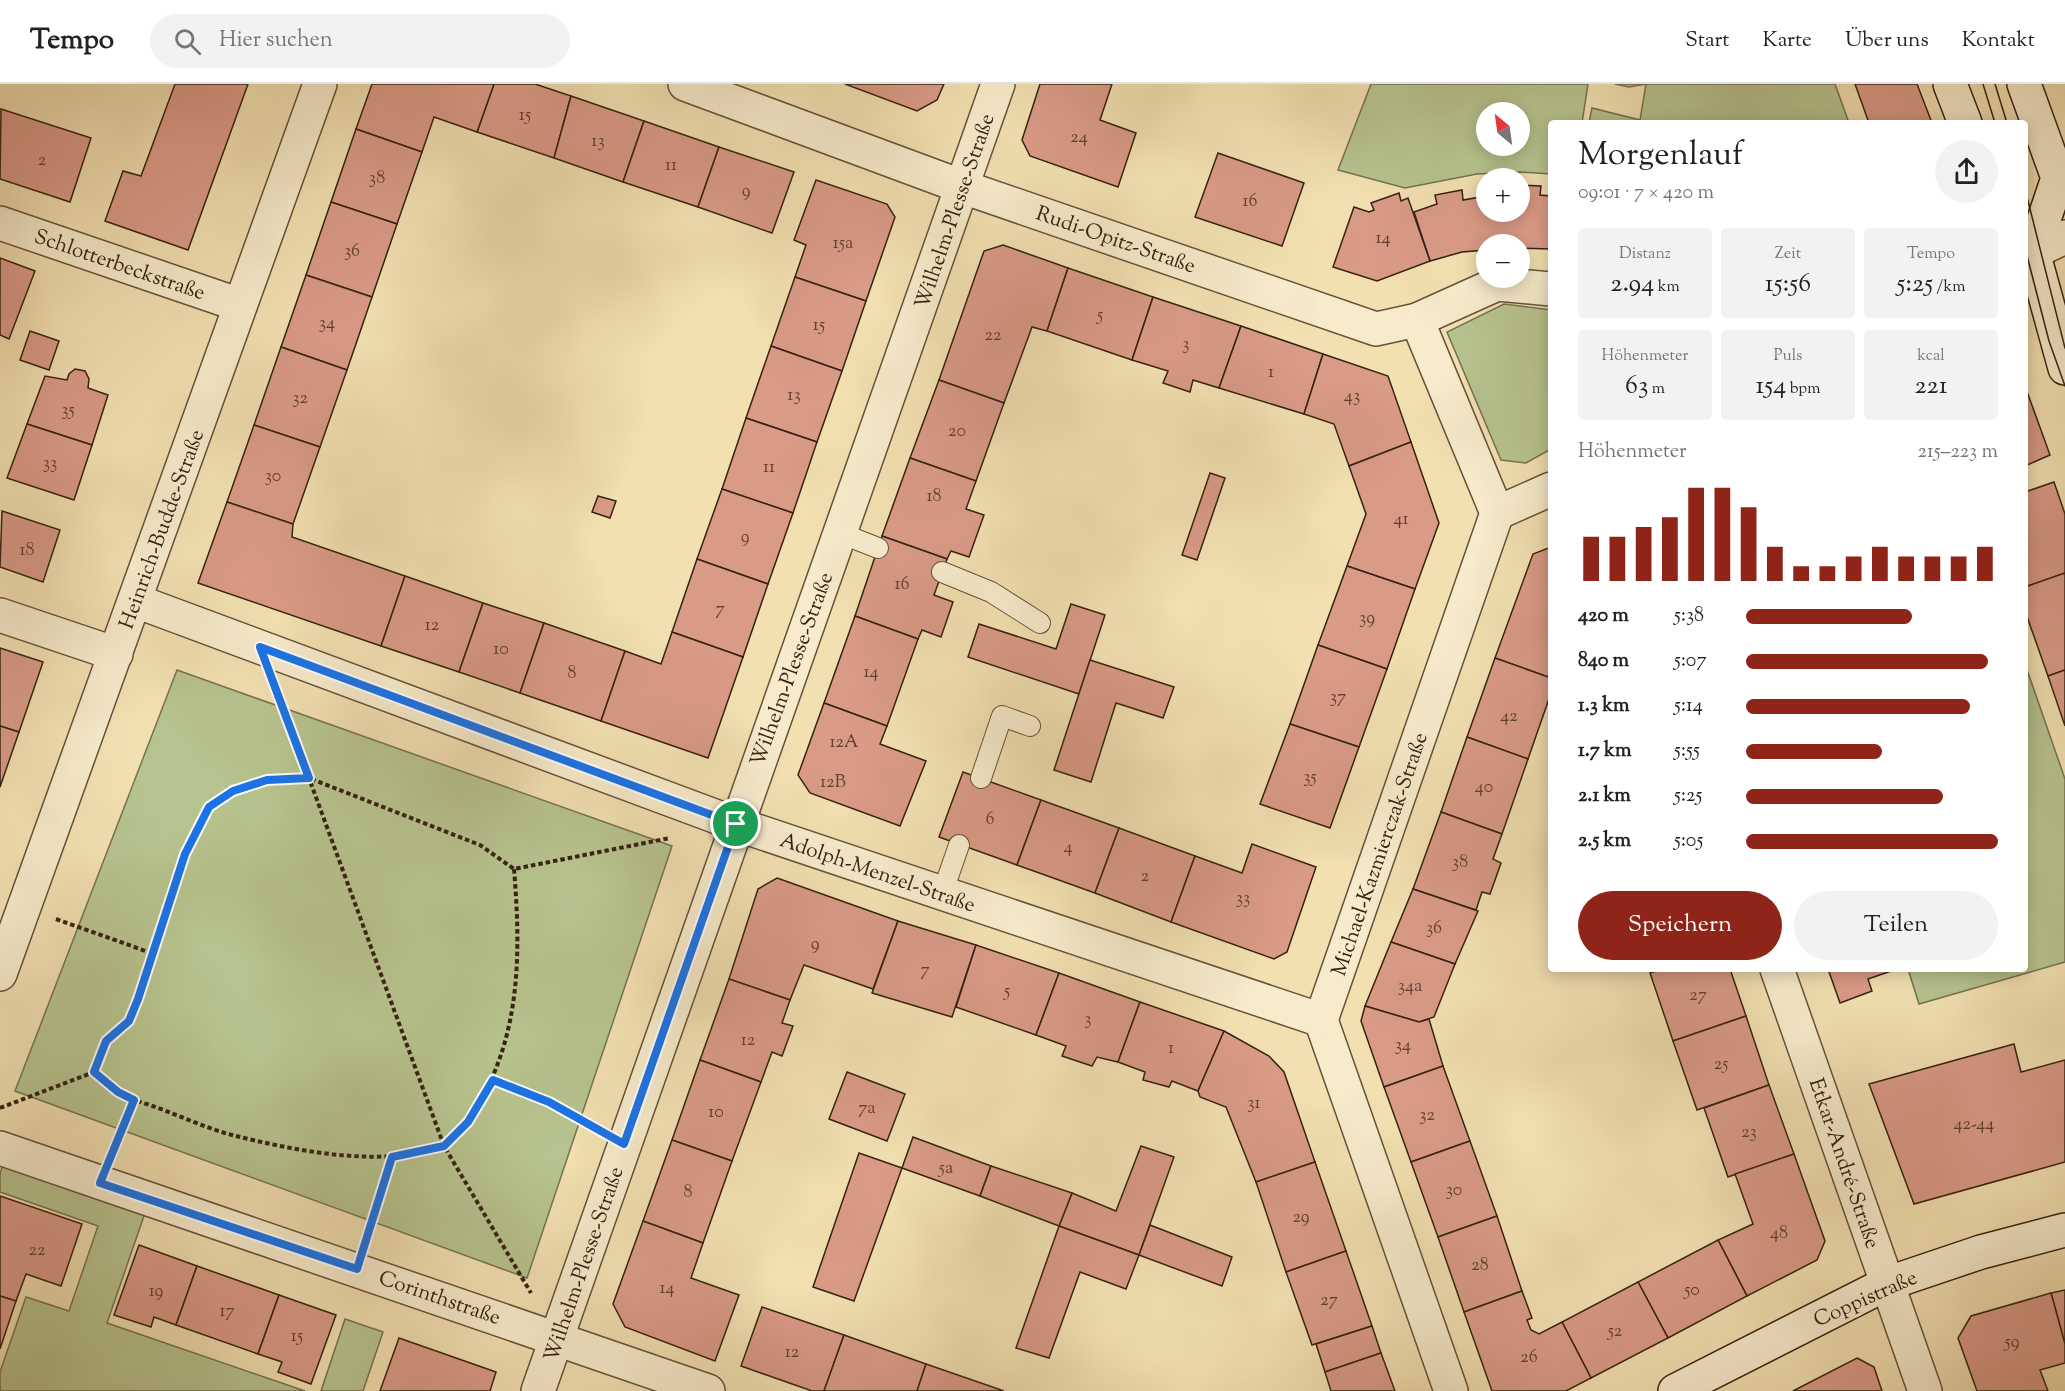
<!DOCTYPE html>
<html lang="de">
<meta charset="utf-8">
<style>
:root{--surface:#fff;--page:#f2f2f2;--text:#222;--muted:#767676;--line:#e0e0e0;--accent:#8f2418}
body{margin:0;font-family:"Sorts Mill Goudy",serif;background:var(--page);color:var(--text);height:100vh;display:flex;flex-direction:column;font-size:22px;white-space:nowrap}
*{box-sizing:border-box;margin:0}
p{font-size:20px;color:var(--muted)}
.icon{flex:none;width:33px;height:33px;fill:none;stroke:currentColor;stroke-width:2;stroke-linecap:round;stroke-linejoin:round}
.map{position:relative;flex:1;overflow:hidden}
.panel{position:absolute;left:1548px;top:36px;width:480px;height:852px;display:flex;flex-direction:column;background:var(--surface);border-radius:6px;box-shadow:0 3px 15px #0003}
.panel>*{flex:none}
.needle{width:39px;rotate:331deg}
.fabs{position:absolute;left:1476px;top:18px;display:grid;gap:12px}
.fabs a{display:grid;place-items:center;width:54px;height:54px;border-radius:50%;background:var(--surface);box-shadow:0 3px 15px #0003;font-size:30px}
.pin{position:absolute;display:grid;place-items:center;width:51px;height:51px;color:#fff;margin:-26px;border:3px solid #fff;border-radius:50%;box-shadow:0 2px 6px #0007}
.round{display:grid;place-items:center;flex:none;width:63px;height:63px;border-radius:32px;background:var(--page)}
.headline{display:flex;align-items:center;justify-content:space-between;height:102px;padding:0 30px}
h1{font-size:33px;font-weight:600;line-height:45px}
.stats{display:grid;grid-template-columns:repeat(3,1fr);gap:9px;height:102px;padding:6px 30px}
.stats div{display:grid;align-content:center;border-radius:6px;background:var(--page);text-align:center}
.stats b{font-size:26px;font-weight:600}
.stats small{font-size:16px;font-weight:400}
.stats p{font-size:16px}
.chart{height:168px;padding:12px 30px}
.chart p{display:flex;justify-content:space-between}
.chart svg{width:100%;height:108px;margin-top:6px;stroke:var(--accent);stroke-width:6}
.action{display:flex;gap:12px;margin-top:auto;padding:12px 30px}
.action a{flex:1;height:69px;border-radius:36px;background:var(--accent);color:#fff;font-size:24px;font-weight:600;line-height:69px;text-align:center}
.action a+a{background:var(--page);color:var(--text)}
ul{padding:0 30px;list-style:none;font-size:20px}
li{display:grid;grid-template-columns:96px 72px 1fr;align-items:center;height:45px}
li i{height:15px;border-radius:8px;background:var(--accent)}
header{display:flex;align-items:center;gap:36px;box-sizing:border-box;height:84px;padding:0 30px;background:var(--surface);border-bottom:2px solid var(--line)}
header strong{font-size:28px}
nav{display:flex;gap:33px;margin-inline-start:auto;font-size:21px}
.search{width:420px;height:54px;background:var(--page);display:flex;align-items:center;gap:15px;box-sizing:border-box;padding:0 21px;border-radius:33px;color:var(--muted);font-size:22px}
.map>svg:first-child{display:block}
.green{fill:#b7c38e;stroke:#767250;stroke-width:1.5;fill-rule:evenodd}
.building{fill:#d99a86;stroke:#362212;stroke-width:1.5}
.lines{fill:none;stroke-linecap:round;stroke-linejoin:round}
.lane-casing{stroke:#65523a;stroke-width:22}
.street-casing{stroke:#65523a;stroke-width:36}
.secondary-casing{stroke:#362212;stroke-width:36}
.path{stroke:#362212;stroke-width:4;stroke-dasharray:4.5 3;stroke-linecap:butt}
.lane{stroke:#f7ebcc;stroke-width:20}
.street{stroke:#f7ebcc;stroke-width:33}
.secondary{stroke:#f7ebcc;stroke-width:33}
.tram{stroke:#362212;stroke-width:1.5}
.route-casing{stroke:#fff;stroke-width:12}
.route{stroke:#1a73e8;stroke-width:8}
.labels{text-anchor:middle;stroke-width:6;stroke-linejoin:round;paint-order:stroke}
.number-label{font-size:18px;fill:#5f402f}
.street-label{font-size:21px;fill:#362212;stroke:#f7ebcc}
</style>
<header>
<strong>Tempo</strong>
<div class="search"><svg class="icon" aria-label="search" viewBox="0 0 24 24"><circle cx="10" cy="10" r="6"/><path d="M15 15l6 6"/></svg>Hier suchen</div>
<nav><a>Start</a><a>Karte</a><a>Über uns</a><a>Kontakt</a></nav>
</header>
<div class="map">
<svg width="2065" height="1307" viewBox="0 0 2065 1307">
<rect width="100%" height="100%" fill="#f2e0b1"/>
<filter id="stains"><feTurbulence type="fractalNoise" baseFrequency=".00333" numOctaves="4"/><feColorMatrix values="0 0 0 0 .2 0 0 0 0 .09 0 0 0 0 .02 0 0 0 .5 -.17"/></filter>
<radialGradient id="worn" r=".72"><stop offset=".6" stop-color="#630" stop-opacity="0"/><stop offset="1" stop-color="#630" stop-opacity=".3"/></radialGradient>
<!-- green -->
<g class="green">
<path d="M1371,0H1588L1582,39H1551V90L1519,88L1477,90L1405,104L1338,86ZM1486,28H1520V62H1486Z"/>
<polygon points="1615,0 1835,0 1849,39 1589,39 1592,24 1640,36 1646,0 1629,3"/>
<polygon points="1504,220 1551,226 1551,365 1526,379 1501,376 1447,248"/>
<polygon points="2025,580 2065,695 2065,878 1919,920 1908,885 2025,885"/>
<polygon points="177,586 672,762 527,1194 15,1007"/>
<polygon points="3,1080 145,1129 107,1239 305,1307 0,1307 0,1288 26,1213 69,1227 98,1142 0,1108 0,1090"/>
<polygon points="345,1235 383,1248 363,1307 321,1307"/>
</g>
<!-- building -->
<g class="building">
<polygon points="175,0 248,0 188,166 105,137 123,87 141,92"/>
<polygon points="494,0 535,0 571,12 554,74 477,48"/>
<polygon points="494,0 477,48 434,33 422,68 356,45 372,0"/>
<polygon points="845,0 944,0 937,16 917,27"/>
<polygon points="1040,0 1112,0 1100,36 1136,49 1118,103 1030,72 1022,56"/>
<polygon points="1855,0 1917,0 1932,39 1869,39"/>
<polygon points="571,12 644,37 623,98 554,74"/>
<polygon points="1,25 91,54 70,118 0,95"/>
<polygon points="644,37 719,63 698,123 623,98"/>
<polygon points="356,45 422,68 397,140 331,118"/>
<polygon points="719,63 794,88 772,149 698,123"/>
<polygon points="1218,69 1304,99 1282,162 1195,133"/>
<polygon points="816,96 887,120 895,133 866,217 795,193 806,161 794,156"/>
<polygon points="1520,101 1541,102 1540,111 1551,112 1551,165 1520,164 1520,160 1486,160 1486,166 1462,168 1430,177 1414,128 1437,120 1435,111 1462,106 1463,116 1486,112 1486,128 1520,128"/>
<polygon points="1399,109 1401,117 1408,114 1430,177 1377,197 1333,183 1354,123 1369,128 1374,126 1371,119"/>
<polygon points="331,118 397,140 372,213 306,191"/>
<polygon points="1003,161 1068,184 1047,247 1032,243 1004,319 939,296 984,167"/>
<polygon points="0,174 35,187 9,255 0,251"/>
<polygon points="1068,184 1153,213 1132,276 1047,247"/>
<polygon points="306,191 372,213 347,286 281,263"/>
<polygon points="795,193 866,217 842,287 771,262"/>
<polygon points="1153,213 1241,242 1219,304 1193,296 1190,308 1163,299 1168,287 1132,276"/>
<polygon points="1241,242 1323,270 1304,330 1219,304"/>
<polygon points="30,247 59,257 49,286 20,276"/>
<polygon points="771,262 842,287 817,358 746,334"/>
<polygon points="281,263 347,286 320,363 254,341"/>
<polygon points="1323,270 1388,292 1411,358 1349,382 1334,340 1304,330"/>
<polygon points="75,285 85,287 89,295 88,304 108,311 92,361 27,340 45,292 67,296 69,290"/>
<polygon points="939,296 1004,319 976,397 910,374"/>
<polygon points="2025,302 2050,371 2025,382"/>
<polygon points="746,334 817,358 793,429 722,405"/>
<polygon points="27,340 92,361 74,416 7,394"/>
<polygon points="254,341 320,363 293,440 227,418"/>
<polygon points="1411,358 1439,439 1415,505 1347,482 1366,430 1349,382"/>
<polygon points="910,374 976,397 966,425 984,431 969,473 951,467 947,475 882,452"/>
<polygon points="1210,389 1225,394 1197,476 1182,471"/>
<polygon points="2054,398 2065,430 2065,489 2025,503 2025,408"/>
<polygon points="722,405 793,429 768,500 697,475"/>
<polygon points="598,412 616,417 610,434 592,428"/>
<polygon points="227,418 293,440 292,453 405,492 381,562 198,499"/>
<polygon points="2,427 60,446 43,498 0,483"/>
<polygon points="882,452 947,475 934,511 953,518 941,553 922,546 918,555 855,532"/>
<polygon points="1551,463 1551,594 1495,574 1533,470"/>
<polygon points="697,475 768,500 743,573 672,548"/>
<polygon points="1347,482 1415,505 1387,585 1318,561"/>
<polygon points="2065,489 2065,586 2048,592 2025,527 2025,503"/>
<polygon points="405,492 483,519 459,588 381,562"/>
<polygon points="483,519 544,539 520,609 459,588"/>
<polygon points="1071,520 1105,531 1079,610 968,573 979,540 1056,565"/>
<polygon points="855,532 918,555 887,642 824,619"/>
<polygon points="544,539 625,567 601,637 520,609"/>
<polygon points="672,548 743,573 708,674 601,637 625,567 661,580"/>
<polygon points="1318,561 1387,585 1359,663 1290,640"/>
<polygon points="0,564 43,578 19,648 0,642"/>
<polygon points="1495,574 1551,594 1551,609 1528,675 1467,653"/>
<polygon points="1090,576 1174,603 1163,634 1116,619 1091,698 1054,686"/>
<polygon points="2065,586 2065,642 2048,592"/>
<polygon points="824,619 887,642 880,660 926,677 900,742 810,709 798,691"/>
<polygon points="1290,640 1359,663 1330,744 1260,720"/>
<polygon points="0,642 19,648 0,703"/>
<polygon points="1467,653 1528,675 1502,750 1441,728"/>
<polygon points="963,688 1041,716 1017,781 939,753"/>
<polygon points="1041,716 1119,744 1095,809 1017,781"/>
<polygon points="1441,728 1502,750 1493,775 1501,779 1490,810 1482,808 1476,826 1413,805"/>
<polygon points="1119,744 1195,772 1171,838 1095,809"/>
<polygon points="1252,760 1316,783 1287,868 1274,875 1171,838 1195,772 1242,789"/>
<polygon points="777,794 898,837 873,905 804,881 790,916 729,895 758,805"/>
<polygon points="1413,805 1478,827 1455,880 1391,858"/>
<polygon points="898,837 976,861 952,933 872,909"/>
<polygon points="1391,858 1455,880 1434,933 1419,938 1365,922"/>
<polygon points="976,861 1059,889 1036,951 956,923"/>
<polygon points="1662,885 1730,885 1746,932 1673,957 1650,889"/>
<polygon points="1828,885 1897,885 1868,895 1872,907 1840,919"/>
<polygon points="1059,889 1140,918 1118,978 1097,973 1092,982 1062,972 1066,962 1036,951"/>
<polygon points="729,895 790,916 782,939 793,942 782,972 772,968 761,998 700,976"/>
<polygon points="1140,918 1224,947 1198,1007 1172,997 1169,1003 1143,996 1145,988 1118,978"/>
<polygon points="1365,922 1419,938 1429,935 1443,982 1384,1003 1361,937"/>
<polygon points="1746,932 1769,1001 1697,1026 1673,957"/>
<polygon points="1224,947 1269,972 1284,988 1315,1078 1256,1098 1226,1023 1200,1013 1198,1007"/>
<polygon points="2014,960 2021,988 2065,976 2065,1078 1914,1120 1869,1000"/>
<polygon points="700,976 761,998 732,1077 672,1056"/>
<polygon points="1443,982 1470,1057 1411,1078 1384,1003"/>
<polygon points="847,988 905,1010 887,1057 829,1035"/>
<polygon points="1769,1001 1794,1070 1728,1093 1704,1024"/>
<polygon points="913,1053 991,1082 980,1112 902,1084"/>
<polygon points="672,1056 732,1077 703,1159 643,1137"/>
<polygon points="1470,1057 1497,1132 1438,1153 1411,1078"/>
<polygon points="1141,1062 1174,1073 1139,1171 1059,1142 1072,1109 1116,1127"/>
<polygon points="859,1069 902,1084 854,1217 813,1203"/>
<polygon points="1794,1070 1825,1157 1817,1176 1747,1212 1718,1156 1753,1140 1735,1090"/>
<polygon points="1315,1078 1346,1167 1286,1188 1256,1098"/>
<polygon points="991,1082 1072,1109 1059,1142 980,1112"/>
<polygon points="0,1112 82,1140 61,1202 26,1190 16,1217 0,1212"/>
<polygon points="1497,1132 1522,1207 1464,1228 1438,1153"/>
<polygon points="643,1137 703,1159 691,1194 739,1211 715,1277 625,1243 613,1220"/>
<polygon points="1150,1141 1232,1173 1222,1202 1139,1171"/>
<polygon points="1059,1142 1139,1171 1126,1205 1080,1188 1049,1274 1016,1264"/>
<polygon points="1718,1156 1747,1212 1668,1254 1638,1198"/>
<polygon points="139,1161 197,1182 176,1241 154,1233 151,1243 114,1231"/>
<polygon points="1346,1167 1372,1242 1312,1261 1286,1188"/>
<polygon points="197,1182 279,1211 258,1270 176,1241"/>
<polygon points="1638,1198 1668,1254 1591,1294 1562,1238"/>
<polygon points="2065,1206 2065,1260 2051,1209"/>
<polygon points="1522,1207 1532,1234 1527,1236 1531,1246 1539,1250 1562,1238 1591,1294 1566,1307 1492,1307 1464,1228"/>
<polygon points="2051,1209 2065,1260 2065,1279 2040,1286 2048,1307 1977,1307 1958,1254 1971,1232"/>
<polygon points="279,1211 336,1231 311,1300 278,1288 282,1278 258,1270"/>
<polygon points="0,1212 16,1217 0,1265"/>
<polygon points="762,1223 844,1251 824,1307 812,1307 741,1282"/>
<polygon points="1372,1242 1381,1269 1325,1288 1316,1260"/>
<polygon points="844,1251 926,1280 917,1307 824,1307"/>
<polygon points="399,1254 496,1288 490,1307 380,1307"/>
<polygon points="1381,1269 1395,1307 1331,1307 1325,1288"/>
<polygon points="1857,1274 1874,1283 1882,1307 1793,1307"/>
<polygon points="926,1280 1004,1307 917,1307"/>
</g>
<g class="lines">
<defs>
<g id="lane">
<polyline points="840,449 878,464"/>
<polyline points="942,488 991,508 1040,539"/>
<polyline points="981,694 1002,632 1030,642"/>
<polyline points="942,810 959,761"/>
</g>
<g id="street">
<polyline points="685,0 963,103 1376,245 1417,236 1497,200 1551,205"/>
<polyline points="0,139 240,221"/>
<polyline points="2025,172 2065,153"/>
<polyline points="1417,236 1497,429 1321,936 1451,1307"/>
<polyline points="1497,429 1551,405"/>
<polyline points="136,517 736,740 1321,936"/>
<polyline points="0,531 116,570"/>
<polyline points="1777,885 1925,1307"/>
<polyline points="0,890 320,0"/>
<polyline points="0,1064 708,1307"/>
<polyline points="538,1307 998,0"/>
</g>
<g id="secondary">
<polyline points="1950,0 1965,39"/>
<polyline points="2024,0 2058,94 2033,168"/>
<polyline points="2025,158 2033,168 2065,284"/>
<polyline points="1675,1307 1886,1200 1981,1168 2065,1146"/>
</g>
</defs>
<!-- lane casing -->
<use href="#lane" class="lane-casing"/>
<!-- street casing -->
<use href="#street" class="street-casing"/>
<!-- secondary casing -->
<use href="#secondary" class="secondary-casing"/>
<!-- path -->
<g class="path">
<polyline points="277,607 444,1062 531,1209"/>
<polyline points="56,835 154,870"/>
<path d="M94,988L118,1008L133,1016C167,1025 198,1042 232,1051C292,1066 382,1085 442,1062C455,1057 468,1038 475,1026C521,952 521,870 514,785"/>
<polyline points="493,996 549,1018 596,1044"/>
<polyline points="0,1024 94,988 106,957 129,937 138,915 185,770 209,723 233,707 267,696 309,694 480,761 514,785 670,754"/>
<polyline points="113,1067 133,1016"/>
<polyline points="367,1156 392,1073"/>
</g>
<!-- lane -->
<use href="#lane" class="lane"/>
<!-- street -->
<use href="#street" class="street"/>
<!-- secondary -->
<use href="#secondary" class="secondary"/>
<!-- tram -->
<g class="tram">
<polyline points="1983,0 1995,39"/>
<polyline points="1995,0 2007,39"/>
<polyline points="2025,105 2065,264"/>
<polyline points="2025,164 2049,257 2065,302"/>
</g>
</g>
<g class="lines">
<defs>
<polygon id="route" points="260,563 736,740 624,1060 549,1018 493,996 468,1038 444,1062 392,1073 357,1185 100,1099 134,1016 118,1008 94,988 106,957 129,937 138,915 185,770 209,723 233,707 267,696 309,694"/>
</defs>
<!-- route casing -->
<use href="#route" class="route-casing"/>
<!-- route -->
<use href="#route" class="route"/>
</g>
<g class="labels">
<!-- number labels -->
<g class="number-label">
<text x="525" y="36">15</text>
<text x="1079" y="58">24</text>
<text x="598" y="62">13</text>
<text x="42" y="81">2</text>
<text x="671" y="86">11</text>
<text x="377" y="99">38</text>
<text x="746" y="112">9</text>
<text x="1250" y="122">16</text>
<text x="1383" y="159">14</text>
<text x="843" y="164">15a</text>
<text x="352" y="172">36</text>
<text x="1100" y="236">5</text>
<text x="327" y="244">34</text>
<text x="819" y="246">15</text>
<text x="993" y="256">22</text>
<text x="1186" y="265">3</text>
<text x="1271" y="293">1</text>
<text x="794" y="316">13</text>
<text x="1352" y="317">43</text>
<text x="300" y="319">32</text>
<text x="68" y="331">35</text>
<text x="957" y="352">20</text>
<text x="50" y="384">33</text>
<text x="769" y="388">11</text>
<text x="273" y="397">30</text>
<text x="934" y="417">18</text>
<text x="1401" y="440">41</text>
<text x="745" y="458">9</text>
<text x="27" y="471">18</text>
<text x="902" y="505">16</text>
<text x="720" y="530">7</text>
<text x="1367" y="539">39</text>
<text x="432" y="546">12</text>
<text x="501" y="570">10</text>
<text x="871" y="593">14</text>
<text x="572" y="594">8</text>
<text x="1338" y="618">37</text>
<text x="1509" y="637">42</text>
<text x="844" y="663">12A</text>
<text x="1310" y="698">35</text>
<text x="833" y="703">12B</text>
<text x="1484" y="708">40</text>
<text x="990" y="740">6</text>
<text x="1068" y="768">4</text>
<text x="1460" y="783">38</text>
<text x="1145" y="797">2</text>
<text x="1243" y="819">33</text>
<text x="1434" y="849">36</text>
<text x="815" y="865">9</text>
<text x="925" y="891">7</text>
<text x="1410" y="907">34a</text>
<text x="1007" y="912">5</text>
<text x="1698" y="916">27</text>
<text x="1088" y="940">3</text>
<text x="748" y="961">12</text>
<text x="1403" y="966">34</text>
<text x="1171" y="969">1</text>
<text x="1721" y="985">25</text>
<text x="1254" y="1024">31</text>
<text x="867" y="1029">7a</text>
<text x="716" y="1033">10</text>
<text x="1427" y="1036">32</text>
<text x="1974" y="1045">42-44</text>
<text x="1749" y="1053">23</text>
<text x="946" y="1089">5a</text>
<text x="1454" y="1111">30</text>
<text x="688" y="1113">8</text>
<text x="1301" y="1138">29</text>
<text x="1779" y="1154">48</text>
<text x="37" y="1171">22</text>
<text x="1480" y="1186">28</text>
<text x="667" y="1209">14</text>
<text x="1692" y="1211">50</text>
<text x="156" y="1212">19</text>
<text x="1329" y="1221">27</text>
<text x="227" y="1232">17</text>
<text x="1615" y="1252">52</text>
<text x="297" y="1257">15</text>
<text x="2012" y="1263">59</text>
<text x="792" y="1273">12</text>
<text x="1529" y="1278">26</text>
</g>
<!-- street labels -->
<g class="street-label">
<text transform="translate(954 127) rotate(-71)" y="7">Wilhelm-Plesse-Straße</text>
<text transform="translate(1116 155) rotate(19)" y="7">Rudi-Opitz-Straße</text>
<text transform="translate(120 180) rotate(19)" y="7">Schlotterbeckstraße</text>
<text transform="translate(161 445) rotate(-70)" y="7">Heinrich-Budde-Straße</text>
<text transform="translate(791 585) rotate(-70)" y="7">Wilhelm-Plesse-Straße</text>
<text transform="translate(1379 770) rotate(-71)" y="7">Michael-Kazmierczak-Straße</text>
<text transform="translate(878 788) rotate(19)" y="7">Adolph-Menzel-Straße</text>
<text transform="translate(1845 1079) rotate(71)" y="7">Etkar-André-Straße</text>
<text transform="translate(583 1180) rotate(-71)" y="7">Wilhelm-Plesse-Straße</text>
<text transform="translate(440 1213) rotate(19)" y="7">Corinthstraße</text>
<text transform="translate(1865 1214) rotate(-24)" y="7">Coppistraße</text>
</g>
</g>
<rect width="100%" height="100%" filter="url(#stains)"/>
<rect width="100%" height="100%" fill="url(#worn)"/>
</svg>
<div class="fabs">
<a><svg class="needle" viewBox="-14 -14 28 28"><path d="M0-13l5 13h-10z" fill="#e53935"/><path d="M0 13l5-13h-10z" fill="#767676"/></svg></a>
<a>+</a>
<a>−</a>
</div>
<div class="pin" style="left:736px;top:740px;background:#1e9e55"><svg class="icon" aria-label="arrive" viewBox="0 0 24 24"><path d="M6 21V4h12l-3 4 3 4H6"/></svg></div>
<section class="panel">
<div class="headline"><div><h1>Morgenlauf</h1><p>09:01 · 7 × 420 m</p></div><a class="round"><svg class="icon" aria-label="share" viewBox="0 0 24 24"><path d="M12 15V3M7 8l5-5 5 5M5 13v7h14v-7"/></svg></a></div>
<div class="stats">
<div><p>Distanz</p><b>2.94<small> km</small></b></div>
<div><p>Zeit</p><b>15:56</b></div>
<div><p>Tempo</p><b>5:25<small> /km</small></b></div>
</div>
<div class="stats">
<div><p>Höhenmeter</p><b>63<small> m</small></b></div>
<div><p>Puls</p><b>154<small> bpm</small></b></div>
<div><p>kcal</p><b>221</b></div>
</div>
<div class="chart"><p><span>Höhenmeter</span>215–223 m</p>
<svg viewBox="0 0 160 44" preserveAspectRatio="none"><path d="M5 44V26M15 44V26M25 44V22M35 44V18M45 44V6M55 44V6M65 44V14M75 44V30M85 44V38M95 44V38M105 44V34M115 44V30M125 44V34M135 44V34M145 44V34M155 44V30"/></svg>
</div>
<ul>
<li><b>420 m</b>5:38<i style="width:66%"></i></li>
<li><b>840 m</b>5:07<i style="width:96%"></i></li>
<li><b>1.3 km</b>5:14<i style="width:89%"></i></li>
<li><b>1.7 km</b>5:55<i style="width:54%"></i></li>
<li><b>2.1 km</b>5:25<i style="width:78%"></i></li>
<li><b>2.5 km</b>5:05<i style="width:100%"></i></li>
</ul>
<div class="action"><a>Speichern</a><a>Teilen</a></div>
</section>
</div>
